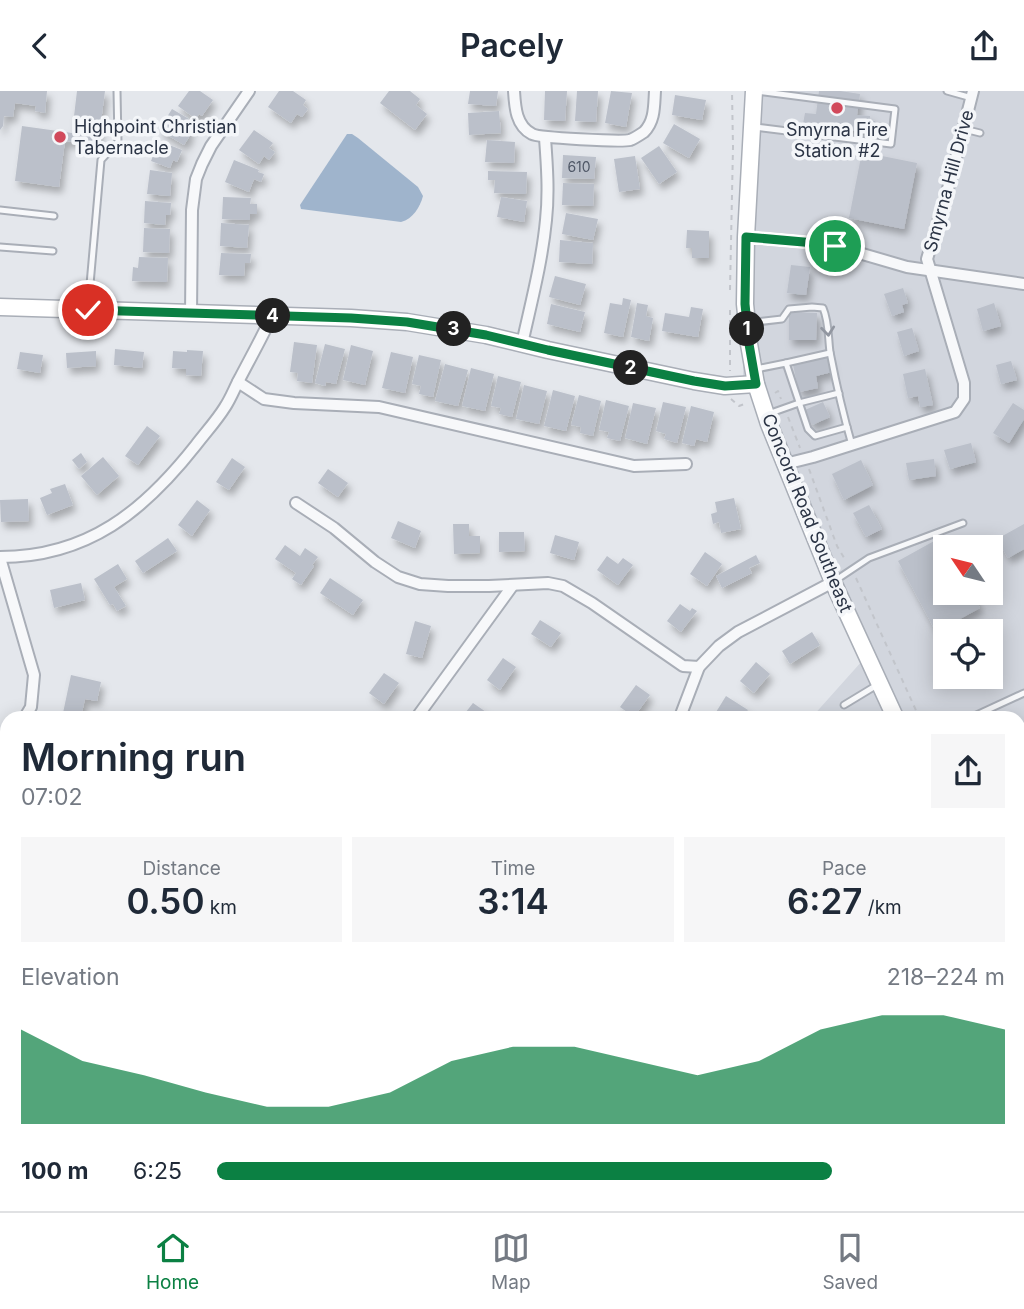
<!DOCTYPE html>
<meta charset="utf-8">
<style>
:root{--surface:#fff;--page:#f6f6f7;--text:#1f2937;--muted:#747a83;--line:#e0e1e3;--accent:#0b8043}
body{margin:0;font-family:Inter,sans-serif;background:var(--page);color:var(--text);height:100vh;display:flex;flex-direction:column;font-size:26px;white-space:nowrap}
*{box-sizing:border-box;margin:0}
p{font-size:23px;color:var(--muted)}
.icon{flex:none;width:38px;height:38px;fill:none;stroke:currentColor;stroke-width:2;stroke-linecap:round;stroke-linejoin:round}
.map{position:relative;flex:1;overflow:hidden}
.drawer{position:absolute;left:0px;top:620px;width:1026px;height:500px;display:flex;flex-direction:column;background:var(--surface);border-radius:21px 21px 0 0;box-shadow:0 4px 18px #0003}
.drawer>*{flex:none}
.needle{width:46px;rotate:305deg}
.controls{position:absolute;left:933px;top:444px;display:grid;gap:14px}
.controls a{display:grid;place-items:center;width:70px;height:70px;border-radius:0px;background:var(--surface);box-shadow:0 4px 18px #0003;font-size:35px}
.pin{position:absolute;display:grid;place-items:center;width:60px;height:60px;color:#fff;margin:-30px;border:4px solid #fff;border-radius:50%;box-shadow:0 2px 7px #0007}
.km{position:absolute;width:35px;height:35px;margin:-18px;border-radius:50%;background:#222;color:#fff;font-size:19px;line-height:35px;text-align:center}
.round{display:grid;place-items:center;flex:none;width:74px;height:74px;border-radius:0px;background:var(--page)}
.summary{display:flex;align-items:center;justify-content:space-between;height:119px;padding:0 21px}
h1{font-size:38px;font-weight:600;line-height:52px}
.figures{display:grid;grid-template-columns:repeat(3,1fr);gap:10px;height:119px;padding:7px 21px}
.figures div{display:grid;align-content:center;border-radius:0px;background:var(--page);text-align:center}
.figures b{font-size:35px;font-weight:600}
.figures small{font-size:19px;font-weight:400}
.figures p{font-size:19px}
.chart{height:196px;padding:14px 21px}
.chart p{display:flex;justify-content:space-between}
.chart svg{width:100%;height:126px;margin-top:7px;fill:var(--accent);opacity:.7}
ul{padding:0 21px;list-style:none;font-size:23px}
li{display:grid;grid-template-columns:112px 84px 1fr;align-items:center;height:52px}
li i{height:18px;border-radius:9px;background:var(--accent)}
header{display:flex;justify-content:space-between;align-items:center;height:91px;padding:0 21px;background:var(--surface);font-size:32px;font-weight:600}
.menu{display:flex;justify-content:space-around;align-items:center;height:98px;border-top:2px solid var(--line);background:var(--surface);font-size:19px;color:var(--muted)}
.menu a{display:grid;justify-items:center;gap:4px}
.menu .current{color:var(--accent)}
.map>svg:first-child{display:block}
.built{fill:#d2d6de;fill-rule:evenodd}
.water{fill:#9fb4cc}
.building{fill:#bbc0ca;filter:url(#shadow)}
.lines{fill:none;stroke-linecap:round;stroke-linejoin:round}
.lane-casing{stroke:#a9aeb7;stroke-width:9}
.street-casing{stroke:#a9aeb7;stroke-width:14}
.secondary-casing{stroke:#a9aeb7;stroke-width:19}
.path{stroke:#c2c5cb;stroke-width:2;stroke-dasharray:5 5;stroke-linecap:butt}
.lane{stroke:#f7f8fa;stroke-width:5}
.street{stroke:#f7f8fa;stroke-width:10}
.secondary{stroke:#fff;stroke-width:16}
.oneway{stroke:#9196a0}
.route-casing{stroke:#fff;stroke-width:14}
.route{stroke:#0b8043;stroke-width:9}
.poi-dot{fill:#d1495b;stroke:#f4f6f9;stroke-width:2.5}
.labels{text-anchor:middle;stroke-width:7;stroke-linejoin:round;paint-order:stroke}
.number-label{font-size:14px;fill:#4f5766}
.poi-label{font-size:18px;fill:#2b3445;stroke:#f4f6f9;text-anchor:start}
.street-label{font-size:18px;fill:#2b3445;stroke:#f4f6f9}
</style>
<header><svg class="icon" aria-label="back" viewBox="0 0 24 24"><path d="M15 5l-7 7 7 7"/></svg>Pacely<svg class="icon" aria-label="share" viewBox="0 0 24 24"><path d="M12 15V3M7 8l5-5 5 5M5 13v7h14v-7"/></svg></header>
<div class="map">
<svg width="1024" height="1120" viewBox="0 0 1024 1120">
<defs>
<filter id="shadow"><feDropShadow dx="3.5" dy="6" stdDeviation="3.5" flood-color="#0004"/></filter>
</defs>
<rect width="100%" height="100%" fill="#e4e7ec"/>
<!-- built -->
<path class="built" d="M757,0H1024V948L1019,950L1018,626H812L871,560L743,289L744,156ZM945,457H990V502H945ZM945,541H990V586H945Z"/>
<!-- water -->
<path class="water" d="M347,43H352L358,47L418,96L423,105C420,116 413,128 401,131L301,118L300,114Z"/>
<!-- building -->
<g class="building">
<polygon points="0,0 47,0 45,22 35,20 36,15 15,12 13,26 4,25 3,35 0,39"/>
<polygon points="77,0 105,0 98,54 65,50 59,96 15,90 22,35 72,42"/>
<polygon points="189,0 200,0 213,9 202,25 199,23 196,28 178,15"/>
<polygon points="279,0 293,0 306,9 303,14 308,18 302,26 297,23 291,32 268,16"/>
<polygon points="389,0 410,0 420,8 416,14 427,23 415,39 380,12"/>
<polygon points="470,0 498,0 496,15 468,13"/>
<polygon points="545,0 567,0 565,30 544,29"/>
<polygon points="577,0 598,0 596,31 575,30"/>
<polygon points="611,0 632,2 626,36 605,32"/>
<polygon points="819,0 840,0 860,3 857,24 870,25 870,29 875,30 874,42 803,33 805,22 816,23"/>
<polygon points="675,4 706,9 702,29 672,24"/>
<polygon points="172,18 194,31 188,41 191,43 184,54 159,39"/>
<polygon points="499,20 501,42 469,44 468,22"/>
<polygon points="674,33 700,48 689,67 663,52"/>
<polygon points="254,39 273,52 269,57 275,61 269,69 264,65 259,73 239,59"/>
<polygon points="487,49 515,51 514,72 485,71"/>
<polygon points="159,50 182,59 177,71 173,69 170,77 151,70"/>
<polygon points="659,55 677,81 659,93 641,67"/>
<polygon points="862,61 917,72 904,138 849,127"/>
<polygon points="563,64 596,66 594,88 562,87"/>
<polygon points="635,65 640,98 619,101 614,68"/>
<polygon points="234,69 259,79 258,81 264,83 261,91 254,88 249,101 225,91"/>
<polygon points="150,79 172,82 170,105 147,103"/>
<polygon points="488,80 527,81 526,103 494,102 495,89 488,89"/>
<polygon points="563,92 594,93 593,115 562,114"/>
<polygon points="223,106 251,107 250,113 257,113 257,123 250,123 250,129 222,128"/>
<polygon points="501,106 527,110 524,131 497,126"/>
<polygon points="145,110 171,112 170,124 166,124 165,134 144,132"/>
<polygon points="566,122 598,128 593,149 562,143"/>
<polygon points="221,132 249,134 247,157 220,155"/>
<polygon points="144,137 170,138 169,162 143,161"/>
<polygon points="687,139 709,140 709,167 692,167 692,157 686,157"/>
<polygon points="560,149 593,152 592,173 559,171"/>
<polygon points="221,162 251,163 250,172 245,172 244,185 219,184"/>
<polygon points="139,166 168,167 167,191 132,190 133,176 138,177"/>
<polygon points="791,174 810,176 806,204 787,202"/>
<polygon points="555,185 586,193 580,214 549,206"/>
<polygon points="903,197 908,212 902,214 904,221 892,225 884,203"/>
<polygon points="623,207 631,209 623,246 604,242 610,212 622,214"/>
<polygon points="637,212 648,214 646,225 653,227 649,250 631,246"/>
<polygon points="994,212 1001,235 983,240 977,218"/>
<polygon points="551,213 585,221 580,241 547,233"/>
<polygon points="691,216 703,218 698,246 662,240 665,222 689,226"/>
<polygon points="789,221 817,222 816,249 789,249"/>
<polygon points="912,237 919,260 904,265 897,241"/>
<polygon points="294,251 317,254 312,292 297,290 298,282 290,281"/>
<polygon points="325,253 345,258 336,293 326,291 325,295 315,292"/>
<polygon points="351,254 373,260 365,294 343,289"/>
<polygon points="115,258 144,261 142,277 114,274"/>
<polygon points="187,259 203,260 201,285 186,284 186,278 172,277 173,260 187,261"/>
<polygon points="96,260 96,275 67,277 66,262"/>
<polygon points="20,261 43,264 40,282 17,278"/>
<polygon points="391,261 413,266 405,302 382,297"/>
<polygon points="419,264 441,269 433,306 419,303 421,295 412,293"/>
<polygon points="828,266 832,281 816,285 818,297 799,301 793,274"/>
<polygon points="1011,270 1017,289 1001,293 996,274"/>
<polygon points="445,273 468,279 458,315 435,310"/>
<polygon points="471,277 494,283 485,320 462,315"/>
<polygon points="925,278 933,314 920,316 918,305 908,307 903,283"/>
<polygon points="498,285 521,291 512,326 499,323 501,317 491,315"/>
<polygon points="524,294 547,300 539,333 516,328"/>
<polygon points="553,299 575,305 566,340 544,335"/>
<polygon points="579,304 601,310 593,345 580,342 581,336 571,334"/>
<polygon points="606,309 629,315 620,350 607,347 609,341 599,339"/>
<polygon points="663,311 686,316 677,352 664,348 666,343 656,340"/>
<polygon points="823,311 830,326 812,334 805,319"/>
<polygon points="633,312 656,317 647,353 625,347"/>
<polygon points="1013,312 1024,319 1024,328 1009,352 993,342"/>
<polygon points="691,315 714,321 707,351 696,348 694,355 682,352"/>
<polygon points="147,335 160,345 138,374 125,365"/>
<polygon points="971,352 976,371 950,378 944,359"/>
<polygon points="81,362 87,371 79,378 72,369"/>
<polygon points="103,366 119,385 97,404 81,385"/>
<polygon points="232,367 245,376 229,399 216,391"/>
<polygon points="934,368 936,385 909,389 906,372"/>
<polygon points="861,369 873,394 844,409 832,383"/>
<polygon points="328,378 348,392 338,406 318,392"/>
<polygon points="65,393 73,414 47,424 40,407 52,402 50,398"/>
<polygon points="734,407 741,438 721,442 719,431 713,433 711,423 717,421 715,411"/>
<polygon points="28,408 29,430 1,431 0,409"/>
<polygon points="197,409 210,419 192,445 178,434"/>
<polygon points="869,414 882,438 866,446 853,422"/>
<polygon points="398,430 421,440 415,457 391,447"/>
<polygon points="453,433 469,433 469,445 480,445 480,462 454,463"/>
<polygon points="1024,433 1024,458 1008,467 997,448"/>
<polygon points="499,441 524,441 525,460 499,461"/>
<polygon points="555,444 579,451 574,469 550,462"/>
<polygon points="945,444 951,457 945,457 945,477 935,482 945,502 949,507 957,502 973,502 980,517 936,541 898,470"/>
<polygon points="168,447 177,460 143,482 135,470"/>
<polygon points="285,454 300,465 305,457 318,466 312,474 314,475 301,494 292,488 296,482 275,468"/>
<polygon points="705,461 722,473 707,495 690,483"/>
<polygon points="756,464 760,472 749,477 752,482 722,497 716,485"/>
<polygon points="607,465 618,473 623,467 633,474 618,494 597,479"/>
<polygon points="118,473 127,488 114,496 126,515 117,520 113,513 110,514 94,488"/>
<polygon points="330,487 363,509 353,524 320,502"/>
<polygon points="81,492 85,509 54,517 50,499"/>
<polygon points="680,513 690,520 692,517 697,520 681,541 667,530"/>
<polygon points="540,529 561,542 551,556 531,543"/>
<polygon points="415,530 431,535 422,567 406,563"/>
<polygon points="812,541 820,554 790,573 782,560"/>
<polygon points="503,567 516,576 500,599 487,589"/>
<polygon points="756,571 770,583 754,602 740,590"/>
<polygon points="384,582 399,592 384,613 369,602"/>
<polygon points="71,584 101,591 97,610 85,608 81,626 63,622"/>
<polygon points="636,594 650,604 634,626 620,616"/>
<polygon points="726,605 748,619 743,626 713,626"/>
<polygon points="473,612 486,621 482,626 462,626"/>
<polygon points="1018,657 1023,666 1024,666 1024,703 1018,706"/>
<polygon points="7,719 7,748 6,750 0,746 0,729"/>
<polygon points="1018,741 1024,745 1024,759 1018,766"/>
<polygon points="0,835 7,839 7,861 0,857"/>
<polygon points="1018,1111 1022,1112 1020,1120 1003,1120 1004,1113 1018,1113"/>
<polygon points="105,1113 127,1113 130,1120 90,1120"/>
<polygon points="299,1113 313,1113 321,1120 293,1120"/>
<polygon points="430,1113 446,1113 461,1120 427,1120"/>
<polygon points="853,1113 855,1113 871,1120 850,1120"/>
</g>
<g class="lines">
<defs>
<g id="lane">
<polyline points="947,0 972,7"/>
<polyline points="755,36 891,53 895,18 756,0"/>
<polyline points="964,38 980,42"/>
<polyline points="0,119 54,125"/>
<polyline points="0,156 53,160"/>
<polyline points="88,216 101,69 118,51 117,0"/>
<path d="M748,232L782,228L789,218L812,216L823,217C829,231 828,246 830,261C836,292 843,323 852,354"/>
<polyline points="786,272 830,262"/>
<polyline points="756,278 786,272 808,338 815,345 847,336"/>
<polyline points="768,323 799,312 839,302"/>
<polyline points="836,489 869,467 963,432"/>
<polyline points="844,614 877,594"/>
<polyline points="972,626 1024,602"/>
</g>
<g id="street">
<path d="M514,0C515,16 516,35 532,43C539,47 621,51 630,49C633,48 641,43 644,41C655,30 654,15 655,0"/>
<polyline points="746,146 815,152 835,155 907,176 1024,193"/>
<polyline points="191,223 192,119 196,88 202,73 211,55 249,0"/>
<path d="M522,253C531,212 542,171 546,129C549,102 547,74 545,47"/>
<polyline points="238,291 264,308 294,312 379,316 634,375 686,373"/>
<polyline points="785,373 813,366 955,321 964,308 964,292 927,168 949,94 973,0"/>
<polyline points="296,412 334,437 375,471 398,486 420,493 448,495 489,495 548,492 563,495 592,512 683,575 699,576"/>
<path d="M0,466C88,466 144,420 196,354C206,341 217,329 225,316C231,307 235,296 240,287C251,266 262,246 272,225"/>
<polyline points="0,467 34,584 31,616 25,626"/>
<polyline points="417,626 513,494"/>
<polyline points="680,626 699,576 719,555 738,541 833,491"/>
<polyline points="0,664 7,654"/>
<polyline points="0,782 7,787"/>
<polyline points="1018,944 1024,941"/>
<polyline points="386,1113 391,1120"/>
<polyline points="0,1118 9,1113"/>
<polyline points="547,1120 560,1113"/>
<polyline points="811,1120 814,1113"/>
</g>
<g id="secondary">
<polyline points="754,0 746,146 745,213 749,253 756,293 769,333 833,491 895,626"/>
<polyline points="0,216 351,227 407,231 486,244 548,259 694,290 725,295 756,293"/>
<polyline points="1018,817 1024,820"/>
<polyline points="1018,891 1024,905"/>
</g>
</defs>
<!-- lane casing -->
<use href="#lane" class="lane-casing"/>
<!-- street casing -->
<use href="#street" class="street-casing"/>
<!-- secondary casing -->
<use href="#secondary" class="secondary-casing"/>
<!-- path -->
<g class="path">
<polyline points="730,199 733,56 732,0"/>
<polyline points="730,219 730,280"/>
<polyline points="775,302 778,300 781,308"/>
<polyline points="731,308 739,315 747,312"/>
<polyline points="788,326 800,357"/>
<polyline points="809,378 837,455 846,470"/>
<polyline points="856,487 919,626"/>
<polyline points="1018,842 1020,833"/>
<polyline points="1018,849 1024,863"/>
</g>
<!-- lane -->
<use href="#lane" class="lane"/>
<!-- street -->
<use href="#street" class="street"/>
<!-- secondary -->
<use href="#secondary" class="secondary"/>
</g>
<!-- one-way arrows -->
<defs><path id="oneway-chevron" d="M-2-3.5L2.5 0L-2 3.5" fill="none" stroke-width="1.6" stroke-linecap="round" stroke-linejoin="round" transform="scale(1.75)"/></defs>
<use class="oneway" href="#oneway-chevron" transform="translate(828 240) rotate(84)"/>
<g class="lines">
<defs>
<polyline id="route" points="88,219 351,227 407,231 486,244 548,259 694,290 725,295 756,293 749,253 745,213 746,146 815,152 835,155"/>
</defs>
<!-- route casing -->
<use href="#route" class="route-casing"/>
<!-- route -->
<use href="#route" class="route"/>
</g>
<!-- markers -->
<g class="poi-dot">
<circle cx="837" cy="17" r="7"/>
<circle cx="60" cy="46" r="7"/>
</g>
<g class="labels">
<!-- number labels -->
<g class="number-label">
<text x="579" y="81">610</text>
</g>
<!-- poi labels -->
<g class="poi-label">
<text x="74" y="42">Highpoint Christian<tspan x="74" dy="21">Tabernacle</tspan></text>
<text x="837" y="45" text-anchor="middle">Smyrna Fire<tspan x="837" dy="21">Station #2</tspan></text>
</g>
<!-- street labels -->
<g class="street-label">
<text transform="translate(949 90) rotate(-75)" y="6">Smyrna Hill Drive</text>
<text transform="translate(807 422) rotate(68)" y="6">Concord Road Southeast</text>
</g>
</g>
</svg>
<div class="controls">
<a><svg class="needle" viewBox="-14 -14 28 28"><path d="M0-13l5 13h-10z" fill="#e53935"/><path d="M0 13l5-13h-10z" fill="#747a83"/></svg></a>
<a><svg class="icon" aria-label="locate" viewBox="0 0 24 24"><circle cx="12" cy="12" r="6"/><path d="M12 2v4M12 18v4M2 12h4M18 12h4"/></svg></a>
</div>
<div class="pin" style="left:835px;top:155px;background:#1e9e55"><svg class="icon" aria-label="arrive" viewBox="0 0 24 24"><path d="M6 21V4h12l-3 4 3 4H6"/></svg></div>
<div class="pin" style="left:88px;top:219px;background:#d93025"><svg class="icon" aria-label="check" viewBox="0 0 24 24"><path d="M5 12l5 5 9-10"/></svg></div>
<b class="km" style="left:747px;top:238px">1</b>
<b class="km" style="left:631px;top:277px">2</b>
<b class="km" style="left:454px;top:238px">3</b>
<b class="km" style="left:273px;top:225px">4</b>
<section class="drawer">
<div class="summary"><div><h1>Morning run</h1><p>07:02</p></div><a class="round"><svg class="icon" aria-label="share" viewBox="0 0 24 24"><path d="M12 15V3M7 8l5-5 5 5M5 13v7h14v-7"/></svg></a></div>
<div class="figures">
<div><p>Distance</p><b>0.50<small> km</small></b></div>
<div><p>Time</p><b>3:14</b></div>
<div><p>Pace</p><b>6:27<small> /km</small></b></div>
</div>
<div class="chart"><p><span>Elevation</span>218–224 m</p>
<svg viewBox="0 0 160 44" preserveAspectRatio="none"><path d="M0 44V11L10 22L20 27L30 33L40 38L50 38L60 33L70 22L80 17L90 17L100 22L110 27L120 22L130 11L140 6L150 6L160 11V44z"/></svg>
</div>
<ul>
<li><b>100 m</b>6:25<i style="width:78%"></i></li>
</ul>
</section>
</div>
<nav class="menu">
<a class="current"><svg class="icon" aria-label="home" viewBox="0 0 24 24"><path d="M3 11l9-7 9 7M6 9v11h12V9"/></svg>Home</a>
<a><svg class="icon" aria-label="map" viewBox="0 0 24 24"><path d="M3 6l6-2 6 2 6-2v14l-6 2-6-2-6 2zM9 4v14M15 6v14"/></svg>Map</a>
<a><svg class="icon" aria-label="saved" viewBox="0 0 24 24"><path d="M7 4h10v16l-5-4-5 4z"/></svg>Saved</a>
</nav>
